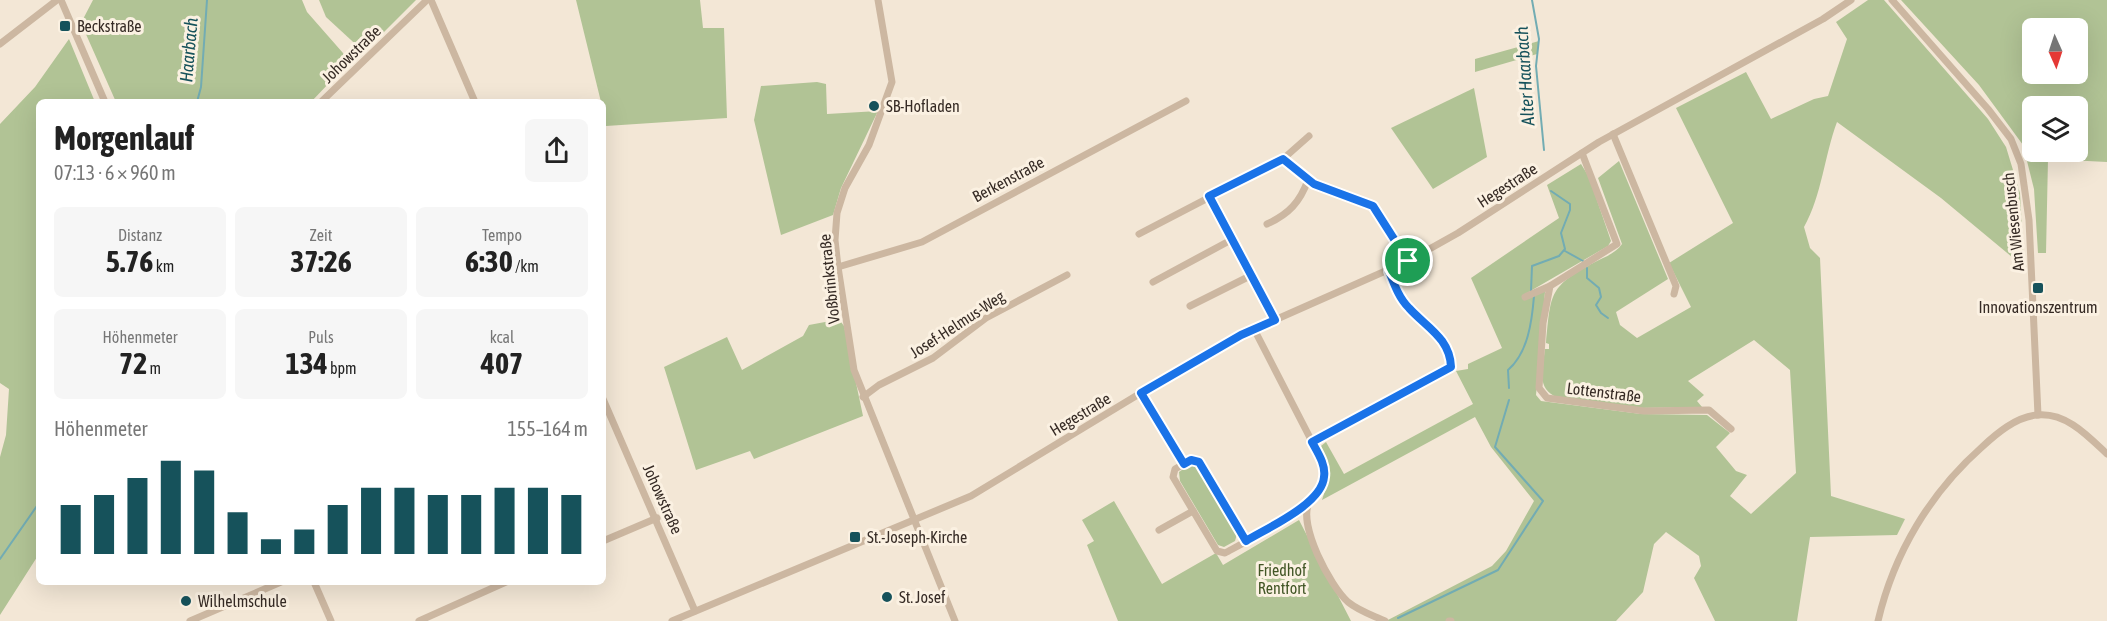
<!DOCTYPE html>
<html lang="de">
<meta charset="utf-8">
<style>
:root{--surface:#fff;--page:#f6f6f6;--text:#222;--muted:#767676;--accent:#16525b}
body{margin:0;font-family:"Asap Condensed",sans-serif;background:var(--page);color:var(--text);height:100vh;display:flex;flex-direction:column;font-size:22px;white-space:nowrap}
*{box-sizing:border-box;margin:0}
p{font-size:20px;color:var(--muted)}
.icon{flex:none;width:33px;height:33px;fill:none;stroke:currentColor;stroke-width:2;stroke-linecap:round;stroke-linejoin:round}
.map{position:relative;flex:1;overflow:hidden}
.sheet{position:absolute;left:36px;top:99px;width:570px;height:486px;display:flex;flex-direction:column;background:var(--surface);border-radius:9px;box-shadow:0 6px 24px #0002}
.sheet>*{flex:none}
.needle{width:39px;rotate:177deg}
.buttons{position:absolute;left:2022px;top:18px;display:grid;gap:12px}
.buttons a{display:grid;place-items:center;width:66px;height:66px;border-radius:9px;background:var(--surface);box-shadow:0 6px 24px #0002;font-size:30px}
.pin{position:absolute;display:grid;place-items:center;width:51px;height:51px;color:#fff;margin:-26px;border:3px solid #fff;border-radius:50%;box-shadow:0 2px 6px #0007}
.round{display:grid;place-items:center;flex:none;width:63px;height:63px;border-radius:9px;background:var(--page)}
.head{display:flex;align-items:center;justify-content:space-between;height:102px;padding:0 18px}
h1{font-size:33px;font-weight:700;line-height:45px}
.figures{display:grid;grid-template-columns:repeat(3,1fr);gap:9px;height:102px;padding:6px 18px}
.figures div{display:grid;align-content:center;border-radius:9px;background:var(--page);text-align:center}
.figures b{font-size:30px;font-weight:700}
.figures small{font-size:16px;font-weight:400}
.figures p{font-size:16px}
.chart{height:168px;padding:12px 18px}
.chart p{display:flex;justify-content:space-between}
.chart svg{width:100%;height:108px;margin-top:6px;stroke:var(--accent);stroke-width:6}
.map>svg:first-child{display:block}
.green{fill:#b1c395;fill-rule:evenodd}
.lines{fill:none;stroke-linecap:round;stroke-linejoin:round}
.stream{stroke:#72acb3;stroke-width:2}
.street{stroke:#ccb7a1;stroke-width:7}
.route-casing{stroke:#fff;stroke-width:12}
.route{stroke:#1a73e8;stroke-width:8}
.poi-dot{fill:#16525b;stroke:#fbf1e2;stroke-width:2}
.labels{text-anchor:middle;stroke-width:6;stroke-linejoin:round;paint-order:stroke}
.poi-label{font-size:16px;fill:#362b25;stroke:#fbf1e2;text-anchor:start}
.street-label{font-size:16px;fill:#362b25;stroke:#fbf1e2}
.park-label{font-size:16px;fill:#425626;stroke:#fbf1e2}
.water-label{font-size:18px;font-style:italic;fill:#16525b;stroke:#fbf1e2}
</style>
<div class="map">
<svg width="2107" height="621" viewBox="0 0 2107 621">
<rect width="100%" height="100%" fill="#f3e7d6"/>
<!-- green -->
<g class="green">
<polygon points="93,0 302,0 307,12 350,61 311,102 116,102 81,23"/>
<polygon points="319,0 416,0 364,52 326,17"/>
<polygon points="576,0 700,0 703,28 724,28 727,118 606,126 603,102 601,102"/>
<path d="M1868,0H1884L1988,119L2006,147L2020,193L2024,267L1941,198L1837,122C1824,157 1822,195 1804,227L1810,248L1820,258L1831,496L1905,519L1897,535L1810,537L1797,621H1715L1694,578L1701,566L1699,556L1666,532L1654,544L1643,592L1616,621H1386L1492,566L1506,551L1534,501L1491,447L1475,417L1322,500L1330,475L1321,446L1326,442L1344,474L1473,404L1456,371L1468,369V364L1502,348L1471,278L1559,218L1547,185L1581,164L1589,177L1611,241L1608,246L1527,293L1544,290L1545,292L1536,395L1541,401L1641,414L1707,415L1730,433L1716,447L1736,471L1747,475L1730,496L1751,514L1796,473L1790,370L1754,340L1688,381L1704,395L1697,401L1702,407L1638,408L1554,396C1536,386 1543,366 1545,349H1549V344L1546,343C1551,292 1549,287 1595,262C1605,257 1616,253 1622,244L1598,178L1619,161L1668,279L1616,312L1620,325L1637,338L1691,307L1669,263L1733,223L1676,108L1746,72L1771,119L1814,99L1828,96L1847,39L1836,22Z"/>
<path d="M1901,0H2107V162L2048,159L2046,253H2038L2034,189L2023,145L1979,85ZM2032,28H2078V74H2032ZM2032,106H2078V152H2032Z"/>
<polygon points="69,39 95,102 39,102 39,554 0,615 0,457 6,435 9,389 0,383 0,124 35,87"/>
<polygon points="1539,41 1537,54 1475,72 1475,59"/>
<polygon points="817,82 826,84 827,114 878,111 841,188 833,215 781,235 754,120 761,86"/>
<polygon points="1474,88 1487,157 1433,189 1391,128"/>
<polygon points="825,322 841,322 844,326 863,416 754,459 750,451 696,470 664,367 727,337 742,370 803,336 809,325"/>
<polygon points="1189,465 1195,465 1199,468 1237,534 1235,541 1224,547 1218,545 1180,481 1179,472"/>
<polygon points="1114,501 1162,584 1216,553 1223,565 1299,520 1351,621 1118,621 1087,545 1094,541 1082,520"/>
</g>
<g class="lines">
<!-- stream -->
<g class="stream">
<polyline points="1532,0 1539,39 1536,66 1544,150"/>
<polyline points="197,102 201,87 207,0"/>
<polyline points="1565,251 1583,261"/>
<polyline points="1587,268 1587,278 1599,288 1601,297 1596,305 1601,313 1608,318"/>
<polyline points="1531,291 1532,266 1559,256 1565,249 1561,233 1570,210 1570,204 1551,191"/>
<path d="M1509,388L1508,370C1528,353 1532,321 1534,296"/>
<polyline points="0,559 39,503"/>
<polyline points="1398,618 1498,570 1543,501 1495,447 1509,400"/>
</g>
<!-- street -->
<g class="street">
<polyline points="61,0 105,102"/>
<polyline points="431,0 475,102"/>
<polyline points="878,0 892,82 869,145 845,188 837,213 835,240 838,267 854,370 955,621"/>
<polyline points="1892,0 1988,109 2011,139 2021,164 2029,220 2038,415"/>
<polyline points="0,44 57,0"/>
<polyline points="321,102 427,0"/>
<polyline points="1613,134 1676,286 1674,294"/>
<polyline points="1582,153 1617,244 1550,286 1543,323 1539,388 1547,398 1644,411 1709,410 1731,429"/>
<polyline points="1283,159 1309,136"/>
<polyline points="1209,196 1274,320"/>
<path d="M1267,224C1289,214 1300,202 1308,180"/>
<polyline points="1139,234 1283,159 1314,184 1373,206 1408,261"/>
<polyline points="838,267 922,242 1186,101"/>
<polyline points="1153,282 1231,240"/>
<polyline points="1525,297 1550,286"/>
<polyline points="1190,306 1250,276"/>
<polyline points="1141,393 1184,464"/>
<polyline points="863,397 879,385 933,358 986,318 1067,275"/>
<polyline points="603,399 695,611"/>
<path d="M1312,442L1451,367C1450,338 1426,327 1409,308C1399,298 1394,284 1389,271"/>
<path d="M1309,503C1298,525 1330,586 1348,602C1359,611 1372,615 1385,621"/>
<polyline points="1159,530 1193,511"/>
<polyline points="603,541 657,518"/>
<path d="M1246,541L1199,462L1191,460L1175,469L1173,477L1217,551L1225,553C1247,541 1309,509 1320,490C1325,482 1325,472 1323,463L1254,329"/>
<polyline points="314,582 331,621"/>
<polyline points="190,621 281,582"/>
<polyline points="419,621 506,582"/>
<polyline points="672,621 971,496 1187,365 1241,335 1408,261 1458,233 1599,142 1823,19 1851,0"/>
<polyline points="1449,621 1451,621"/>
<path d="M1878,621C1894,553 1930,493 1982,447C1997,433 2016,417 2037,415C2066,412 2088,436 2107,454"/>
</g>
</g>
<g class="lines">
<defs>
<path id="route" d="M1283,159L1314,184L1373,206L1408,261L1389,271C1394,284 1399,298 1409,308C1426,327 1450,338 1451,367L1312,442C1318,453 1326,465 1324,477C1322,504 1267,528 1246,541L1199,462L1191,460L1184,464L1141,393L1241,335L1275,320L1209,196Z"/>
</defs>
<!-- route casing -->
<use href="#route" class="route-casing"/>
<!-- route -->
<use href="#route" class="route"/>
</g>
<!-- markers -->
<g class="poi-dot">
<rect x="59" y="20" width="12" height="12" rx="3"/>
<circle cx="874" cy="106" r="6"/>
<rect x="2032" y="282" width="12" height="12" rx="3"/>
<rect x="849" y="531" width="12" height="12" rx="3"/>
<circle cx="887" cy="597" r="6"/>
<circle cx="186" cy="601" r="6"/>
</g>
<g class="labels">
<!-- poi labels -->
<g class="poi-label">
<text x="77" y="32">Beckstraße</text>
<text x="886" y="112">SB-Hofladen</text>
<text x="2038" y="313" text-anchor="middle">Innovationszentrum</text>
<text x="867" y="543">St.-Joseph-Kirche</text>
<text x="899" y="603">St. Josef</text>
<text x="198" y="607">Wilhelmschule</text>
</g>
<!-- street labels -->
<g class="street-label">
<text transform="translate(351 54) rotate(-44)" y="6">Johowstraße</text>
<text transform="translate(1008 179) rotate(-28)" y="6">Berkenstraße</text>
<text transform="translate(1507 185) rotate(-33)" y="6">Hegestraße</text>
<text transform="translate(2013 222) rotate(-96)" y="6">Am Wiesenbusch</text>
<text transform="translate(829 279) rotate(-96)" y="6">Voßbrinkstraße</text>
<text transform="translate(957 324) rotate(-33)" y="6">Josef-Helmus-Weg</text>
<text transform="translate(1604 392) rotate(7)" y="6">Lottenstraße</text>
<text transform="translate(1080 414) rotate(-31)" y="6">Hegestraße</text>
<text transform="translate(663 499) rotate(66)" y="6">Johowstraße</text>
</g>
<!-- park labels -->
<g class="park-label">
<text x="1282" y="576">Friedhof<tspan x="1282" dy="18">Rentfort</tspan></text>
</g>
<!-- water labels -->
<g class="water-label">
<text transform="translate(189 50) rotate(-85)" y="6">Haarbach</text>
<text transform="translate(1525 76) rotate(-94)" y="6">Alter Haarbach</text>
</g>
</g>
</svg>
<div class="buttons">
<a><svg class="needle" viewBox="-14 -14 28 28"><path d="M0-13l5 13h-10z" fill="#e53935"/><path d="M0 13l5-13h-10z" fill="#767676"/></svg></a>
<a><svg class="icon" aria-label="layers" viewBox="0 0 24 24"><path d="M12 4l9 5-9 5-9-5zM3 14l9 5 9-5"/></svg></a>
</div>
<div class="pin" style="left:1408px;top:261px;background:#1e9e55"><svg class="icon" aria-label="arrive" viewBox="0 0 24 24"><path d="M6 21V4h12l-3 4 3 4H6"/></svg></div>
<section class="sheet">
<div class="head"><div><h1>Morgenlauf</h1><p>07:13 · 6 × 960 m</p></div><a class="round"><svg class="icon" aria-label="share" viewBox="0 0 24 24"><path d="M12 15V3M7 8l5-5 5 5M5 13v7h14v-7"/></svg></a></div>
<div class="figures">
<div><p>Distanz</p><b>5.76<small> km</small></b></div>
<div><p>Zeit</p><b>37:26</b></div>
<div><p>Tempo</p><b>6:30<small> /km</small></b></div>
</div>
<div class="figures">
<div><p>Höhenmeter</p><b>72<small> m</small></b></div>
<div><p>Puls</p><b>134<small> bpm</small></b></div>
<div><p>kcal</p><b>407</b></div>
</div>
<div class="chart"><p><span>Höhenmeter</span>155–164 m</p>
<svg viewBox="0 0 160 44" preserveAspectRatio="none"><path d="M5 44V24M15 44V20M25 44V13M35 44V6M45 44V10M55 44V27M65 44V38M75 44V34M85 44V24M95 44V17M105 44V17M115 44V20M125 44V20M135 44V17M145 44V17M155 44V20"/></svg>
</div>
</section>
</div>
